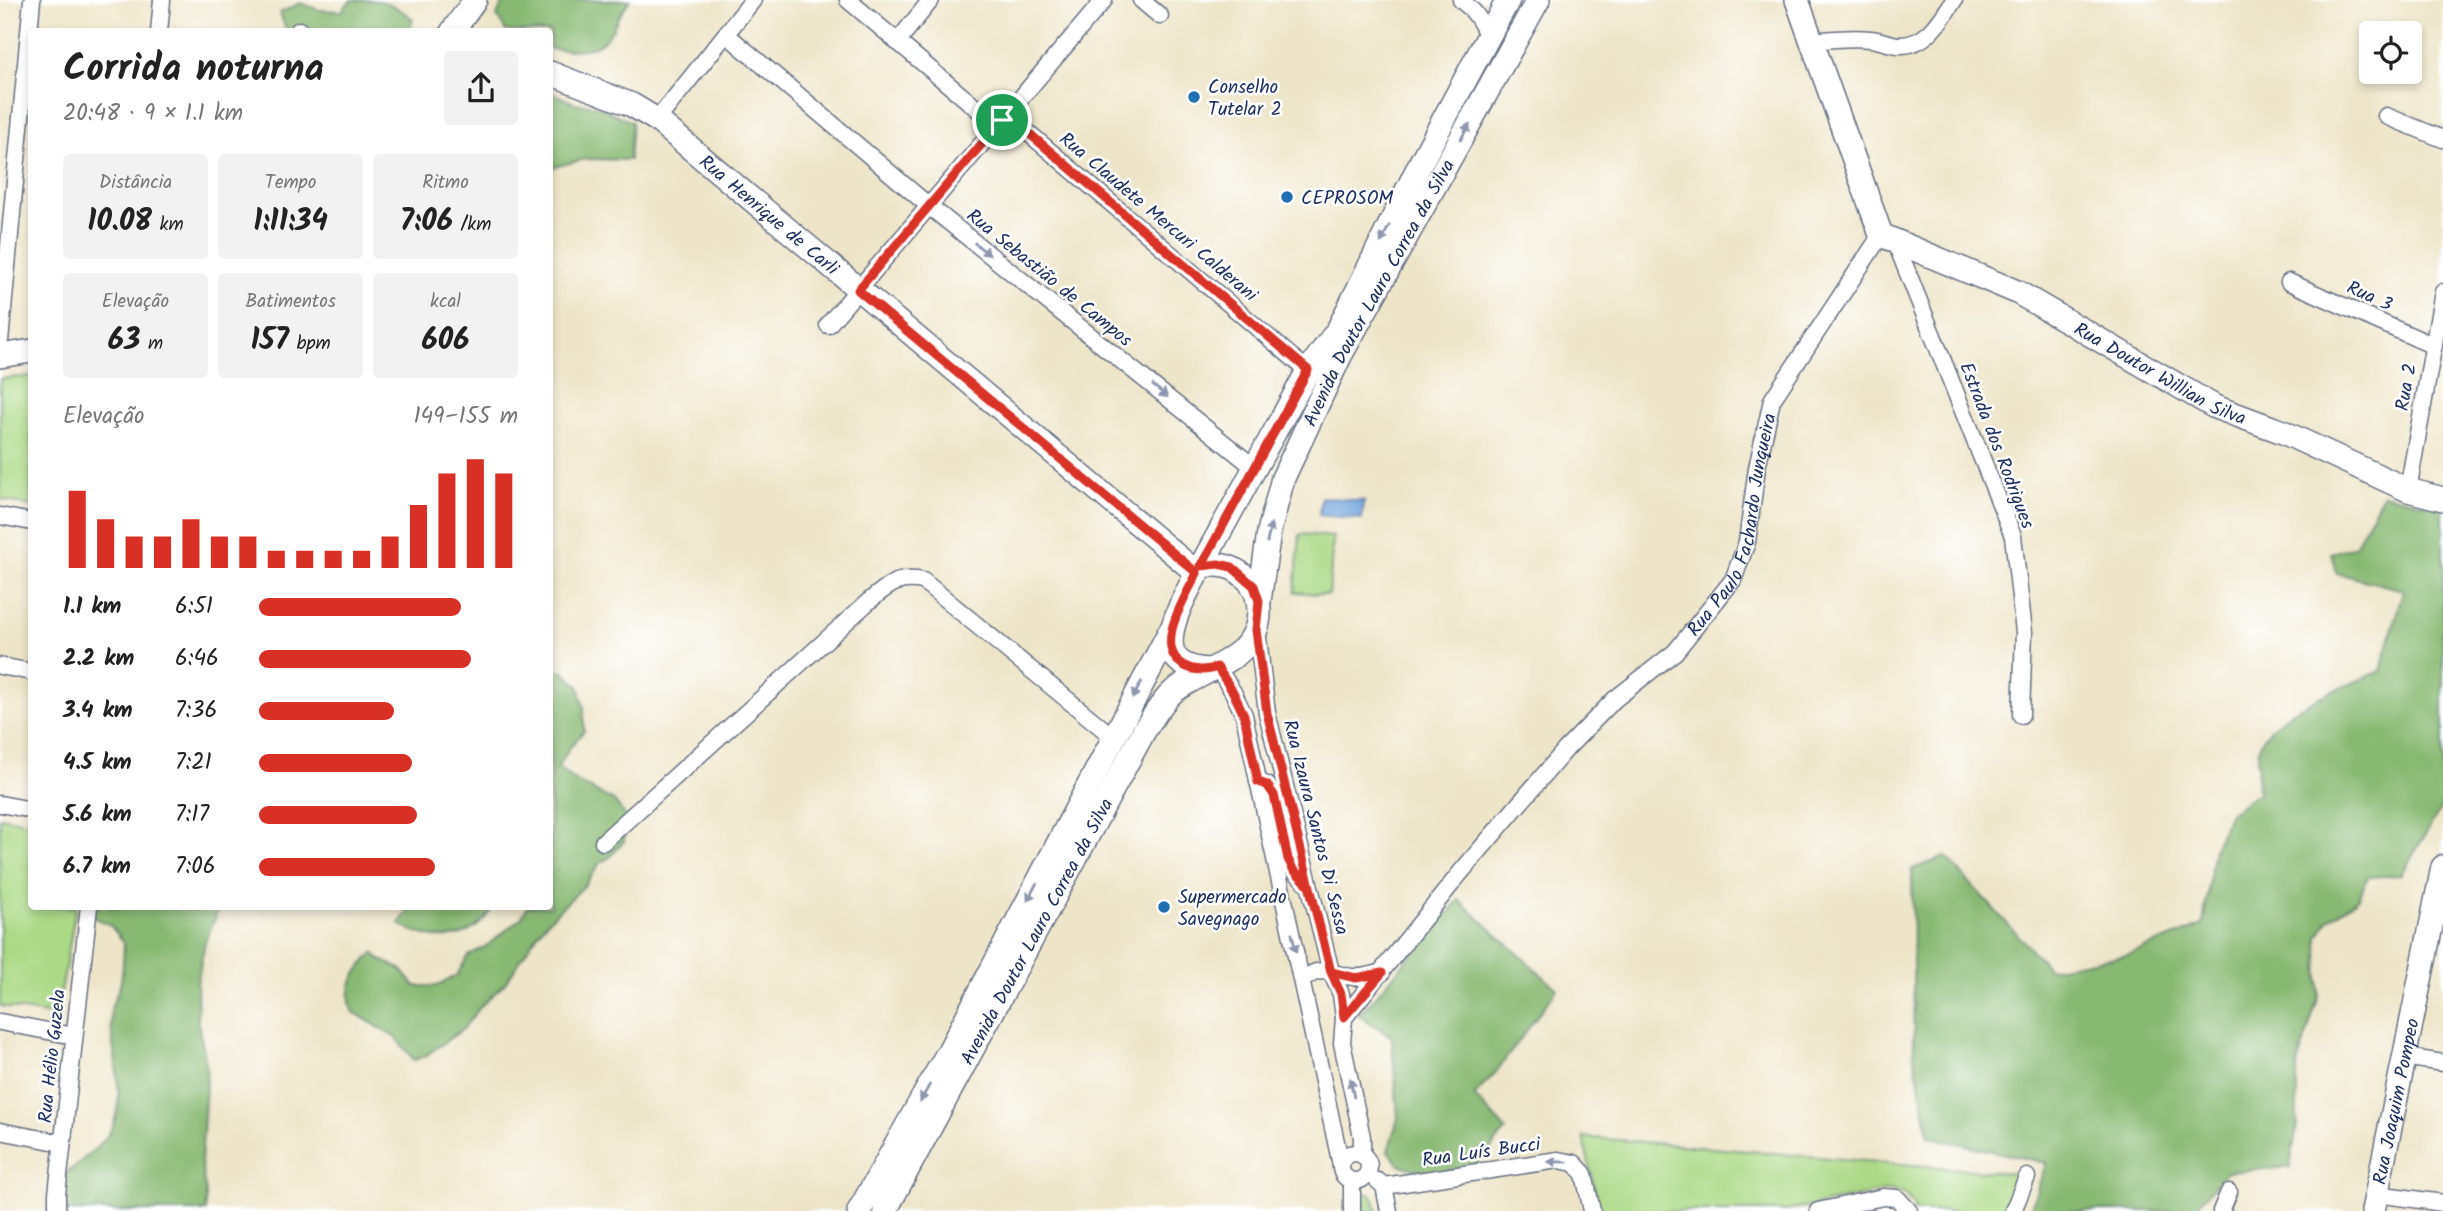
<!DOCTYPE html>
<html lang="pt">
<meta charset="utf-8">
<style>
:root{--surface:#fff;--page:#f2f2f2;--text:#222;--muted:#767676;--accent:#d93025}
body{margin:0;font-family:Kalam,sans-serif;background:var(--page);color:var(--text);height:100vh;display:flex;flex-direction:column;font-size:26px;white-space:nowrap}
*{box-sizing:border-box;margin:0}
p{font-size:23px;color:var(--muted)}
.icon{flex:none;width:38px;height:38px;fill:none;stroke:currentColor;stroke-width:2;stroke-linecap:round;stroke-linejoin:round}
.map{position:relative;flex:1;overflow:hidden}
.side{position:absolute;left:28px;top:28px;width:525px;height:882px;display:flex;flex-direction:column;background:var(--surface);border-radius:7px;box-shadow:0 4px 10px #0003}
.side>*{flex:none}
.fabs{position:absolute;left:2359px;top:21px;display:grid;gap:14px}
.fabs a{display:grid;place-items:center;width:63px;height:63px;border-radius:7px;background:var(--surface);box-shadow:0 4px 10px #0003;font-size:35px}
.pin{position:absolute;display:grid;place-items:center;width:60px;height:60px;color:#fff;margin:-30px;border:4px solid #fff;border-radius:50%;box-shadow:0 2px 7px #0007}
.round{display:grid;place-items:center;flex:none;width:74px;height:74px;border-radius:7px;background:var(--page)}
.summary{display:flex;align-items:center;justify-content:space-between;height:119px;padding:0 35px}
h1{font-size:38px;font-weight:600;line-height:52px}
.figures{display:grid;grid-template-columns:repeat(3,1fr);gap:10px;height:119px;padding:7px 35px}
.figures div{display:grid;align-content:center;border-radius:7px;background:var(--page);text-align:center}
.figures b{font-size:30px;font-weight:600}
.figures small{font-size:19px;font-weight:400}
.figures p{font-size:19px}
.chart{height:196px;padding:14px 35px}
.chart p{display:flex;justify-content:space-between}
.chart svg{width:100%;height:126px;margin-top:7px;stroke:var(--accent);stroke-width:6}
ul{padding:0 35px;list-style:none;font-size:23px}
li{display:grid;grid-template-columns:112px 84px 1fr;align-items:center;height:52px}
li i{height:18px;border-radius:9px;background:var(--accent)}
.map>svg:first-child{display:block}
.green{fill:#abd985;stroke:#638472;stroke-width:2}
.forest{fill:#88b972;stroke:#527468;stroke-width:2}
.water{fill:#73a5de;stroke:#476a9e;stroke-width:2}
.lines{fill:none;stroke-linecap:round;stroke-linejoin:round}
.street-casing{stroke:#656f83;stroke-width:19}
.secondary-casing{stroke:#656f83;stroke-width:26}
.street{stroke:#fff;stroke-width:16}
.secondary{stroke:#fff;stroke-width:23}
.oneway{fill:#8d97ae}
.route-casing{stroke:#fff;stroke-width:14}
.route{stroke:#d93025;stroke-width:9}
.poi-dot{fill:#1f6fb2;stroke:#fff;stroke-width:2.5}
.labels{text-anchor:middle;stroke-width:5;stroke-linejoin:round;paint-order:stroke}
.poi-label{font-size:19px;fill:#1b2f5e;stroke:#fff;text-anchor:start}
.street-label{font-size:19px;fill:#1b2f5e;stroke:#fff}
</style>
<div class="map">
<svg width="2443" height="1211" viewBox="0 0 2443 1211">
<rect width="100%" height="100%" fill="#fff"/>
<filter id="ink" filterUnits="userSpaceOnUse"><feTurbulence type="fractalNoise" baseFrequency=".0143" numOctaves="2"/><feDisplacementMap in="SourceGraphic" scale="14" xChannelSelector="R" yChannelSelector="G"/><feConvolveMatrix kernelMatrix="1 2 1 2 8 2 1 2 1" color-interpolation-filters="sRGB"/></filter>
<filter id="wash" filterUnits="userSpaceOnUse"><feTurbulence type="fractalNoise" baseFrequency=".00686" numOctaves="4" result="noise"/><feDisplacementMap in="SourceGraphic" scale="28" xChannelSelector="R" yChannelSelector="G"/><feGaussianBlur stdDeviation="1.57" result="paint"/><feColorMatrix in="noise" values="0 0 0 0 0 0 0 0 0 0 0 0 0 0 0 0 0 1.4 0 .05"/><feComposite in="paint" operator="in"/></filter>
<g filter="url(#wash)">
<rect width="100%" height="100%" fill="#eee5c8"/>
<!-- green -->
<g class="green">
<polygon points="31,376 32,376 31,506 0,499 0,379"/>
<polygon points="1300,534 1333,537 1329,595 1295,592"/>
<polygon points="0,817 31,823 32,906 76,907 57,1016 0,1006"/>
<path d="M1583,1137L2020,1174L2006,1211H1915C1911,1197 1903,1192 1889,1190L1786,1211H1600Z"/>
<polygon points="1365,1194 1370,1194 1374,1200 1377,1211 1361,1211 1361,1197"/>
</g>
<!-- forest -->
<g class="forest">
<path d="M351,0C383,0 389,0 413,19L410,31L287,32L280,13L300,3L320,10L342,11Z"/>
<path d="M504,0H630C621,11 617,21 610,33C598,54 570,50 550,49V32L506,31L497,16Z"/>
<polygon points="550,92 574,103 597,106 632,122 629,160 586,159 550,168"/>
<path d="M2383,494L2443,508V805L2401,875L2368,877L2358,899L2329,919L2318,937L2319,995L2297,1065V1126L2290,1167L2226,1172L2193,1211H2030L2046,1163L1929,1137L1914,1056L1912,869L1946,857L2049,969L2127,955L2203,925L2214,848L2230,813L2258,793C2258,781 2256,753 2260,744C2279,707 2345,687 2381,671L2403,590L2336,573L2331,553L2355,546Z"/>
<path d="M550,671H562L579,686L584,708V731L570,747L558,767L575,781L614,801L627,818L624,841L610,857L600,863L585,885L543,926L505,983L481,1006L463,1029L425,1056L414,1060L396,1038L352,1011C344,986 356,971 373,953L381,960L401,969L415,986H437L457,975L468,956L488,945L522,917L527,907L550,906Z"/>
<polygon points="1459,900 1557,989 1496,1072 1474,1096 1506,1130 1477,1165 1430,1174 1399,1165 1388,1151 1398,1118 1392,1037 1359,1015"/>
<path d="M87,907H220L205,942L197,983L198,1023L207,1068L201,1163L206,1194V1211H50C55,1200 59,1180 68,1172C77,1164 101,1146 107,1136C132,1100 108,1050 111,1010C112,1001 118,993 120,985C124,971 123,956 124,942L110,925L90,916Z"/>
<path d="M411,907V906L493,907C471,944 435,945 399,924Z"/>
</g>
<!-- water -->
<polygon class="water" points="1321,497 1364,501 1362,519 1319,515"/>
</g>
<g filter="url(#ink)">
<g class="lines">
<defs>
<g id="street">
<polyline points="848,0 987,117 1018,124 1308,371"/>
<polyline points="1141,0 1160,16"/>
<path d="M1461,0C1475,11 1482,22 1488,38"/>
<polyline points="159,32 162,0"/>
<polyline points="299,32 299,30"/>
<polyline points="726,34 929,206 1255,468"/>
<path d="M1812,41C1831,39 1852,37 1871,39C1880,40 1889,44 1898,45C1926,47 1941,20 1954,0"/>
<polyline points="897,42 931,0"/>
<polyline points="2386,116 2443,139"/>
<polyline points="657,120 753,0"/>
<polyline points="1895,241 2013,536 2024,632 2021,715"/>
<polyline points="2289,282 2434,346"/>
<polyline points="828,325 1104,0"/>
<polyline points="0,341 32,0"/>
<polyline points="2408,490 2443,292"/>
<polyline points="0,516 32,522"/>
<polyline points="1257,630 1267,713 1331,972 1341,994 1344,1018 1342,1043 1362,1137 1362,1155"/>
<polyline points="0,666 32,672"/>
<polyline points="1217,667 1233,692 1244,715 1341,1165"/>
<polyline points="1258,782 1267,785 1274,795 1288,859 1293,869 1309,885"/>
<polyline points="0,804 32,810"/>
<path d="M603,842L868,602C888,586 896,576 923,581L1113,737"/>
<path d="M1303,980C1324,961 1336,979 1359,977C1366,977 1374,974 1382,973"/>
<path id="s1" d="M1344,1018L1461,872L1566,749L1615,699L1675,652L1733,580L1747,542L1757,468L1772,400L1881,235"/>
<polyline points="0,1022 74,1036"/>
<polyline points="2404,1057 2443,1063"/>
<polyline points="0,1131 62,1143"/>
<circle cx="1355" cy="1167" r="14"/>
<polyline points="1352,1181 1352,1211"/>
<polyline points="1378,1181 1384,1186 1389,1211"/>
<polyline points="1384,1186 1558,1160 1574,1163 1584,1174 1592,1211"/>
<polyline points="2377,1194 2443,1203"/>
<polyline points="57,1211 57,1194 89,906"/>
<polyline points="1818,1211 1883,1197 1897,1198 1909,1211"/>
<polyline points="2013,1211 2027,1177"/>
<polyline points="2221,1211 2229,1192"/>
</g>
<g id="secondary">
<path id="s2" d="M1797,0L1881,235L2017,292L2215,407L2283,432L2408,490L2443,499"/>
<polyline points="452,32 475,0"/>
<path id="s3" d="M550,73L632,105L657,120L1197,573"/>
<polyline points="0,356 32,351"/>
<polyline points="1201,566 1308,371 1339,328 1421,162 1508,0"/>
<path id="s4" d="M1259,601L1269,532L1283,478L1340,356L1538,0"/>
<polyline points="859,1211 949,1051 1170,631"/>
<path id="s5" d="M885,1211L1145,729C1154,716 1162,701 1174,691C1205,668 1260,658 1259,611C1259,600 1257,590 1249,581C1235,566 1222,563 1201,566C1183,600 1140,668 1209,670"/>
<path id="s6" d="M2373,1211L2443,867"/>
</g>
</defs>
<!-- street casing -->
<use href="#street" class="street-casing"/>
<!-- secondary casing -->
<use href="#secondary" class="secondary-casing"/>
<!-- street -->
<use href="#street" class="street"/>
<!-- secondary -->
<use href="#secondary" class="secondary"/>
</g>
<!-- one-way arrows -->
<defs><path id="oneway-solid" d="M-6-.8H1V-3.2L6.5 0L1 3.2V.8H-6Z" transform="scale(1.75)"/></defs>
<g class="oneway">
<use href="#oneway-solid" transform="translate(1465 132) rotate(-61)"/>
<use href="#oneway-solid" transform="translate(1385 234) rotate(116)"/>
<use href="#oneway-solid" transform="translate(982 249) rotate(39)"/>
<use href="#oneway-solid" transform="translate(1160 391) rotate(39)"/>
<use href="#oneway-solid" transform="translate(1269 533) rotate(-78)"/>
<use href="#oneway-solid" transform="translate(1137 690) rotate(118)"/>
<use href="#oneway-solid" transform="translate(1032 892) rotate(118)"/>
<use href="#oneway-solid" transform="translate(1294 943) rotate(77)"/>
<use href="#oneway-solid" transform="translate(1352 1088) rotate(-101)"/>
<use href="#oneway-solid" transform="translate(925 1093) rotate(119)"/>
<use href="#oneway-solid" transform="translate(1558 1162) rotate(-179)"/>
</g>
</g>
<g class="lines" filter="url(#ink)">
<defs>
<path id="route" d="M1002,120L858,290L1197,573C1186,597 1151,648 1185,666C1194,671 1207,671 1217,667L1233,692L1244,715L1258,782L1267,785L1274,795L1288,859L1293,869L1309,885L1331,972L1356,978L1382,973L1344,1017L1341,994L1331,972L1267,713L1256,630L1259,601L1254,586L1232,567L1218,564L1201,566L1308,370L1018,124L1002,120"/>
</defs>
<!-- route casing -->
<use href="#route" class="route-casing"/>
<!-- route -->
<use href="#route" class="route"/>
</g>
<!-- markers -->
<g class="poi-dot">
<circle cx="1194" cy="97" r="7"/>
<circle cx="1287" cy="197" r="7"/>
<circle cx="1164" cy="907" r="7"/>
</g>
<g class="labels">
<!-- poi labels -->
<g class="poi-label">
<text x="1208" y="93">Conselho<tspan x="1208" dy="22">Tutelar 2</tspan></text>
<text x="1301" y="204">CEPROSOM</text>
<text x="1178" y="903">Supermercado<tspan x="1178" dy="22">Savegnago</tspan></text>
</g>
<!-- street labels -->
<g class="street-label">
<text dy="7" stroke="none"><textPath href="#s3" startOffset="264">Rua Henrique de Carli</textPath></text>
<text transform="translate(1159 216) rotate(40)" y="7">Rua Claudete Mercuri Calderani</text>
<text transform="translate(1050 277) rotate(39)" y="7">Rua Sebastião de Campos</text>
<text dy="7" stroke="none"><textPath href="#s4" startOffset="334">Avenida Doutor Lauro Correa da Silva</textPath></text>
<text transform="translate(2370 295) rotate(24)" y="7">Rua 3</text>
<text dy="7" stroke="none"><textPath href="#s2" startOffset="562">Rua Doutor Willian Silva</textPath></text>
<text transform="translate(2405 387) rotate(-80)" y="7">Rua 2</text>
<text transform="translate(1998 445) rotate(69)" y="7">Estrada dos Rodrigues</text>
<text dy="7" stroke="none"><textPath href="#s1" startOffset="639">Rua Paulo Fachardo Junqueira</textPath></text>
<text transform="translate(1317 827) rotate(76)" y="7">Rua Izaura Santos Di Sessa</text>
<text dy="7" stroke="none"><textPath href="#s5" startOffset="318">Avenida Doutor Lauro Correa da Silva</textPath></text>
<text transform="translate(51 1056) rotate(-84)" y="7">Rua Hélio Guzela</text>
<text dy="7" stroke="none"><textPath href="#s6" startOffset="112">Rua Joaquim Pompeo</textPath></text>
<text transform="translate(1481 1151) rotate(-8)" y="7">Rua Luís Bucci</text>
</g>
</g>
</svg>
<div class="fabs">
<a><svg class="icon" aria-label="locate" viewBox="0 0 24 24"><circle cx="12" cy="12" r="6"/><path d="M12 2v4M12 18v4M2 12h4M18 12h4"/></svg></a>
</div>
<div class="pin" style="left:1002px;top:120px;background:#1e9e55"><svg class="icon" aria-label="arrive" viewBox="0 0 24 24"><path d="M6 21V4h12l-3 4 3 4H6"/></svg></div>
<section class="side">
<div class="summary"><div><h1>Corrida noturna</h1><p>20:48 · 9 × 1.1 km</p></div><a class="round"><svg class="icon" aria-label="share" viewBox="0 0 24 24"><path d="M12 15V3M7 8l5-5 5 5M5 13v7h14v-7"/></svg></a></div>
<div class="figures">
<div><p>Distância</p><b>10.08<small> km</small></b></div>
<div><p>Tempo</p><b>1:11:34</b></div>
<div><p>Ritmo</p><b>7:06<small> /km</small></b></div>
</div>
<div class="figures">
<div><p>Elevação</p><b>63<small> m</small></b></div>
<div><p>Batimentos</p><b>157<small> bpm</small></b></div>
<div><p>kcal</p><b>606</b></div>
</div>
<div class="chart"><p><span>Elevação</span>149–155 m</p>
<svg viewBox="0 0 160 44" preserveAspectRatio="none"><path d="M5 44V17M15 44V27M25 44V33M35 44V33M45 44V27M55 44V33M65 44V33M75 44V38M85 44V38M95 44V38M105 44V38M115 44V33M125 44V22M135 44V11M145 44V6M155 44V11"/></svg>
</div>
<ul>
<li><b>1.1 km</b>6:51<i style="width:78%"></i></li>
<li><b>2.2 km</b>6:46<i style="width:82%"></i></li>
<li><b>3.4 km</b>7:36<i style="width:52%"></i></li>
<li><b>4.5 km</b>7:21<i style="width:59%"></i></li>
<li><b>5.6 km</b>7:17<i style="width:61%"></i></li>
<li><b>6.7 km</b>7:06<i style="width:68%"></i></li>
</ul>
</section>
</div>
